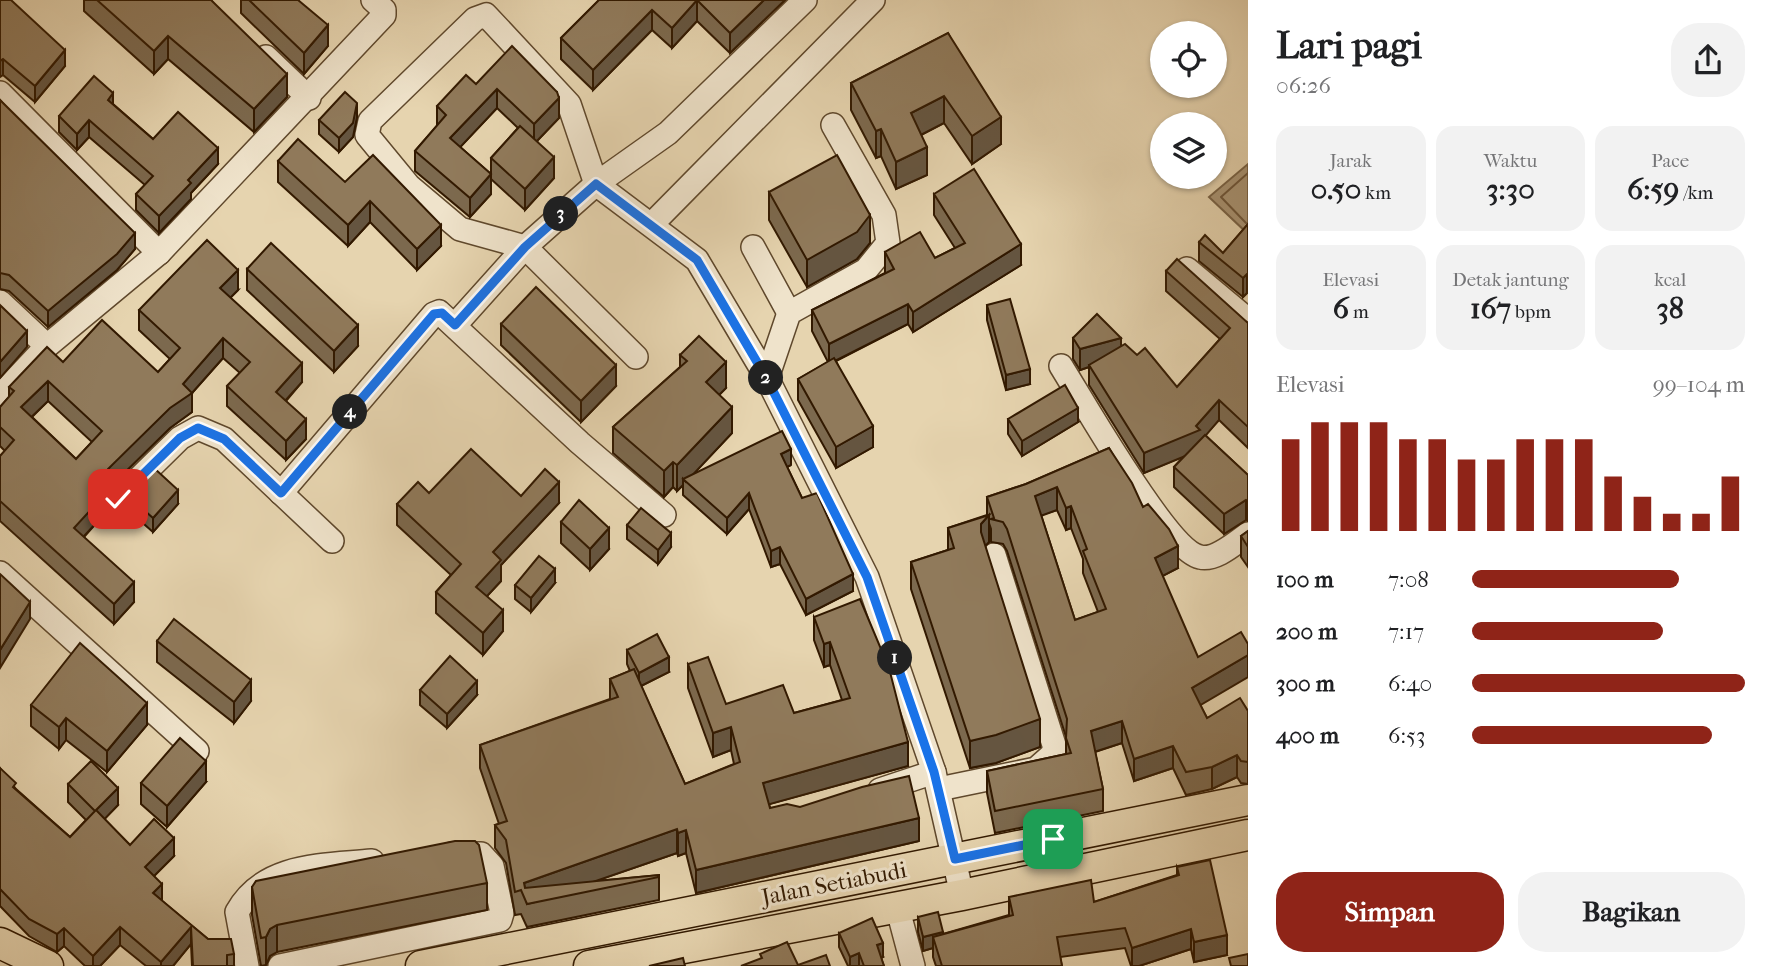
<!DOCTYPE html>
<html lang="id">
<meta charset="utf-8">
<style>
:root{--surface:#fff;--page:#f2f2f2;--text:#202124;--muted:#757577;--accent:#8f2418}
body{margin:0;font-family:"IM FELL French Canon",serif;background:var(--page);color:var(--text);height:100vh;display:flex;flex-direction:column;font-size:26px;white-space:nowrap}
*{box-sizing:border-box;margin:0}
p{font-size:23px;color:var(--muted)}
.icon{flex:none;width:38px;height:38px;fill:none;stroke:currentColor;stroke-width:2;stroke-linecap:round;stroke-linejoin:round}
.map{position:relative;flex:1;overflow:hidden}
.drawer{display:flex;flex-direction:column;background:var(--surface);width:525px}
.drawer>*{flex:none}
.tools{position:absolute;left:1150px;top:21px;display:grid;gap:14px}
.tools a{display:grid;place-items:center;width:77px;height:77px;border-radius:50%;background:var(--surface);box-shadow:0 2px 5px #0004;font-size:35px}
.pin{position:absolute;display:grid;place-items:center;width:60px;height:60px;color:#fff;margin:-30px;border-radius:14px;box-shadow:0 4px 10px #0006}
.km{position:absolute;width:35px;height:35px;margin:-18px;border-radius:50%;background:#222;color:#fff;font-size:19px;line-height:35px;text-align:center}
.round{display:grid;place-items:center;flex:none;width:74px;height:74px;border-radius:28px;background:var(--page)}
.head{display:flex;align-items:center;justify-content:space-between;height:119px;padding:0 28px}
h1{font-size:38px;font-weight:700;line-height:52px}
.stats{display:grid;grid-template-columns:repeat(3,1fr);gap:10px;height:119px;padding:7px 28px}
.stats div{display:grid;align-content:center;border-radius:18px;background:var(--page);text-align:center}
.stats b{font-size:30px;font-weight:700}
.stats small{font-size:19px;font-weight:400}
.stats p{font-size:19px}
.chart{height:196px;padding:14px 28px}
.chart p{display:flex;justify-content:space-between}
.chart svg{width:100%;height:126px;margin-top:7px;stroke:var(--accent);stroke-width:6}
.button{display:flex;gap:14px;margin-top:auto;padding:14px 28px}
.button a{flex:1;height:80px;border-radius:28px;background:var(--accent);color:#fff;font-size:28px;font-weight:700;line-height:80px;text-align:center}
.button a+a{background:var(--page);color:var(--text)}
ul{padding:0 28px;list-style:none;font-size:23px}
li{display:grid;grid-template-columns:112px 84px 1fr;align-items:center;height:52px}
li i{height:18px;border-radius:9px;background:var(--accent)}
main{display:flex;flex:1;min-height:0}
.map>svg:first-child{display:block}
.water{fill:#a99474;stroke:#796346;stroke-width:2}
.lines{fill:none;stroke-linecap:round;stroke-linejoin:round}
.shore{stroke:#6e563a;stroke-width:2}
.minor-casing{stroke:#5f482c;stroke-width:26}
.major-casing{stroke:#321900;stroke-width:33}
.minor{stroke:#efe3cb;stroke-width:23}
.major{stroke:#e6d4af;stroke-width:30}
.wall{fill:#7c694e;stroke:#321900;stroke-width:2;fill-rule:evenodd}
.shaded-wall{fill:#655540;stroke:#321900;stroke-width:2}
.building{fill:#907a5b;stroke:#321900;stroke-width:2;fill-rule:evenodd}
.route-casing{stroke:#fff;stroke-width:14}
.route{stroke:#1a73e8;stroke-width:9}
.labels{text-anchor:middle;stroke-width:6;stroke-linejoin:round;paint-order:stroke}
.street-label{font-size:23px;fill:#321900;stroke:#efe3cb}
</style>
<main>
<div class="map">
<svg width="1248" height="966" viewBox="0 0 1248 966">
<rect width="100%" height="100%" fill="#e6d4af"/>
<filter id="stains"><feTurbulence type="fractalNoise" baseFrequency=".00286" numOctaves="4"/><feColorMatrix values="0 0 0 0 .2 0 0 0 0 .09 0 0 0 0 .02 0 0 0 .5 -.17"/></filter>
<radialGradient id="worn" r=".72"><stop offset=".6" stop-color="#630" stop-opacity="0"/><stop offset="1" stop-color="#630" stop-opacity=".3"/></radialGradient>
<!-- water -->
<polygon class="water" points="1248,164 1248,234 1209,197"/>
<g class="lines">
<!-- shore -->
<polyline class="shore" points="1246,223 1221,197 1248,173"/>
<defs>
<g id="minor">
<polyline points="266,57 309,98"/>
<polyline points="0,93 159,253"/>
<polyline points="652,224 873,0"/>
<polyline points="753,247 789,313"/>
<polyline points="1187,269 1248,320"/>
<polyline points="0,302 47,346"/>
<polyline points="455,325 525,247 596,184 697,260 767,378 867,577 934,772 962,895"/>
<polyline points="636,357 525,247 460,229 409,186 367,135 370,121 475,19 486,15 569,104 596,184 668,133 805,0"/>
<path d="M1061,366C1083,401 1167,550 1200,557C1216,561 1236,542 1248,534"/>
<polyline points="767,378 789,313 866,270 888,243 884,215 833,125"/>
<polyline points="0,396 47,346 159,253 384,15 384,10 373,0"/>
<polyline points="281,493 434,314 439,312 580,443 664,515"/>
<polyline points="118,499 180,438 198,428 224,439 332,541"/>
<polyline points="0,573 197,751"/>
<polyline points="939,789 1036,769 1054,753 1054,745 994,555"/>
<polyline points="880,790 934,772"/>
<polyline points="897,906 913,966"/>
<path d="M247,966L237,912C264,863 323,866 372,861"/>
<polyline points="280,966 500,920 502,913 492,866 481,854 452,854"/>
</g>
<g id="major">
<polyline points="0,943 48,966"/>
<polyline points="421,966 1248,800"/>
<polyline points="589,966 962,895 1248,835"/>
</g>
</defs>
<!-- minor casing -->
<use href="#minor" class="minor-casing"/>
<!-- major casing -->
<use href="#major" class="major-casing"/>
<!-- minor -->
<use href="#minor" class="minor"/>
<!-- major -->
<use href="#major" class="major"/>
</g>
<!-- wall -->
<g class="wall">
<polygon points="0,0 65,66 35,102 3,75"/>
<polygon points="84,0 211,0 287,97 254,132 168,59 154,74 84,11"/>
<polygon points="241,0 298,0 328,46 304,74 241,13"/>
<polygon points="599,0 785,0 730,53 697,21 672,48 652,30 593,90 561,59 561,38"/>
<polygon points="948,33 1001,144 972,164 944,123 921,135 927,175 896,189 881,156 876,158 851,110 851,83"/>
<path d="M476,84L557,92L559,118L537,141L554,178L525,210L491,179V194L470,217L415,171V151L437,126V106ZM497,108L518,128L491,158V174L460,147Z"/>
<polygon points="0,100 135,249 117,270 48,327 9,291 0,289"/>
<polygon points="113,104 153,139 218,164 191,193 191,199 159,233 136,210 136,194 145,185 89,137 77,150 59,132 59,116"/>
<polygon points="357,117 353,137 339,152 319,134 319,120"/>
<polygon points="278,161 345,182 441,246 417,270 370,222 348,246 278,182"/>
<polygon points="769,192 870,243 857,259 807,287 769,220"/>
<polygon points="934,194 1021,265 913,332 908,324 836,361 873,447 836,468 798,400 798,379 828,362 812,331 812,310 885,273 885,252 935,258 955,248 934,215"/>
<polygon points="1248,224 1248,293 1247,293 1243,297 1199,261 1199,242 1223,253"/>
<polygon points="247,269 358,346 334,372 247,290"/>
<polygon points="1166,271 1248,323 1248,448 1219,420 1205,435 1248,475 1248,521 1246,520 1224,534 1174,487 1174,467 1184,456 1144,473 1089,385 1089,367 1080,370 1073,359 1073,338 1121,346 1137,355 1177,387 1220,339 1166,291"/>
<path d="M238,290L230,298L302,382L286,401L306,439L286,460L227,406V386L240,373L223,358L192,393V412L170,428L108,489L109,509L84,537L134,602L114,624L0,521V456L5,451L0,446V407L9,397V387L63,362L158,372L170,359L139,330V310ZM48,401L92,442L76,459L32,417Z"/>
<polygon points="987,305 1030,384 1006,390 987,320"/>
<polygon points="501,324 616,386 581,422 501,345"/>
<polygon points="680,355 726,388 719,395 732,433 693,474 791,465 787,467 802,498 853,591 806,615 780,564 771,567 749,509 727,534 683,495 683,485 677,491 673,487 664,497 613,453 613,427 680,367"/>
<polygon points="1008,419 1078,422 1022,456 1008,434"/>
<path d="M1109,448L1178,568L1162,576L1200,705L1207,718L1248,711V784L1241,783L1237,777L1212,789L1186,795L1173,768L1134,781L1122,743L1095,752L1103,789V811L995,833L987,793V771L1066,754V737L1007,551L1003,544L991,542V529L989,523V542L985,546L1040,747L996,763L970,768L911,589V562L948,550V528L987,515V497L1026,484ZM1057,510L1066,530L1071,528L1083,559V573L1098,612L1075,620L1041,515Z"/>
<polygon points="429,493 521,496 559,503 501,565 501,581 487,596 503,631 483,655 436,613 436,592 451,575 397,525 397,504"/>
<polygon points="127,495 178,504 153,532 127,509"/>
<polygon points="561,522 609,549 590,570 561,543"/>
<polygon points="627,525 671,547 658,564 627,539"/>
<polygon points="1248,531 1248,567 1241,557 1241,536"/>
<polygon points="555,583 531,612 515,599 515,585"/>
<polygon points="814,617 908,766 769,804 770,808 919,841 696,893 686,853 678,856 677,853 595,881 659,875 659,900 527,927 521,914 515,915 506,863 495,848 495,825 499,824 480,768 480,745 610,699 610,679 630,671 627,664 627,650 669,672 641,686 685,784 734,764 731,750 713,757 688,688 688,664 726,704 794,713 842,700 830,665 824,667 814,640"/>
<polygon points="157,641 251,701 234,723 157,662"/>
<polygon points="420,690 477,695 447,728 420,705"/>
<polygon points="31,705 147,725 107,772 66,740 59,749 31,726"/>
<polygon points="0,768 16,789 70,837 86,820 68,802 68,784 118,805 104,819 130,845 174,856 154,876 162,901 208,939 234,954 234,966 192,966 191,944 173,966 146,966 120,945 100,966 85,966 64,946 57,952 29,936 0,906"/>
<polygon points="206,782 167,827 141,804 141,783"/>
<polygon points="1177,867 1227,955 1194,962 1191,949 1139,966 1131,966 1125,948 1060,957 1062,966 936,966 933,957 933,948 923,951 918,932 918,917 943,934 1009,915 1009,897 1094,902 1177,875"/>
<polygon points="487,883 487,910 277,952 270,956 266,965 261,966 252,915 252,887"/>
<polygon points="839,933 883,957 881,958 884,966 848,966 839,947"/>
</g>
<!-- shaded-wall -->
<g class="shaded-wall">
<polygon points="697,0 697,21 672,48 672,28"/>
<polygon points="764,0 785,0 730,53 730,33"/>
<polygon points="652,10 652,30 593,90 593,70"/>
<polygon points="328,25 328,46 304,74 304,53"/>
<polygon points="168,36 168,59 154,74 154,51"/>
<polygon points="65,50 65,66 35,102 35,86"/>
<polygon points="3,59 3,75 0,77 0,61"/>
<polygon points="287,74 287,97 254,132 254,109"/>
<polygon points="497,89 497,108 450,158 450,138"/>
<polygon points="113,93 113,110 108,100"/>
<polygon points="944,96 944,123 911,140 911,113"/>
<polygon points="559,98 559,118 534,144 534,124"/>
<polygon points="357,103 357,117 353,137 339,152 339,138"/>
<polygon points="1001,117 1001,144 972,164 972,136"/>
<polygon points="89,120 89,137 77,150 77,134"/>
<polygon points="881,129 881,156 876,158 876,131"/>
<polygon points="927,147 927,175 896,189 896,162"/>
<polygon points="218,148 218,164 191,193 191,199 159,233 159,216 188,180"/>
<polygon points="554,157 554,178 525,210 525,189"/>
<polygon points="491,174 491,194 470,217 470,198"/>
<polygon points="370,201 370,222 348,246 348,225"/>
<polygon points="870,215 870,243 857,259 807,287 807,260"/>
<polygon points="441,225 441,246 417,270 417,249"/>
<polygon points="135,233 135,249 117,270 48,327 48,311"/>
<polygon points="1021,244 1021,265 913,332 913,312"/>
<polygon points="238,270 238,290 220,308 220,288"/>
<polygon points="1247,274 1247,293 1243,297 1243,278"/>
<polygon points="908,304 908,324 829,364 829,344"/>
<polygon points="358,325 358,346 334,372 334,351"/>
<polygon points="27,331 27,347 0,378 0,362"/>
<polygon points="223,338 223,358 192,393 192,412 170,428 108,489 109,509 74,547 74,528 104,482 108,469"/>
<polygon points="1121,338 1121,359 1089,365 1089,367 1080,370 1080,349"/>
<polygon points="726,362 726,388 706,408 706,382"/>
<polygon points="302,363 302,382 276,411 276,392"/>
<polygon points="616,365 616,386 581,422 581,401"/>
<polygon points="1030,369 1030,384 1006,390 1006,375"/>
<polygon points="48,381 48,401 21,427 21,407"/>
<polygon points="1219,400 1219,420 1200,442 1200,450 1144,473 1144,453 1196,426"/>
<polygon points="732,407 732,433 686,482 683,479 683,485 677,491 677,465"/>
<polygon points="1078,408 1078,422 1022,456 1022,441"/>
<polygon points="306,419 306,439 286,460 286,441"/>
<polygon points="873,426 873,447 836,468 836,447"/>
<polygon points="791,449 791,465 781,470 781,454"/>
<polygon points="673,462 673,487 664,497 664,471"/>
<polygon points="559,482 559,503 501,565 501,581 476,608 476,587 493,552"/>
<polygon points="1057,487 1057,510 1035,518 1035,496"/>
<polygon points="178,490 178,504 153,532 153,518"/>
<polygon points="749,493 749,509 727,534 727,518"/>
<polygon points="1246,500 1246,520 1224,534 1224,514"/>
<polygon points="1071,506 1071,528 1066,530 1066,508"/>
<polygon points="989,515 989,542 981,551 981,524"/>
<polygon points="609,528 609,549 590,570 590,549"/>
<polygon points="671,533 671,547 658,564 658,550"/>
<polygon points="1178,546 1178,568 1155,580 1155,558"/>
<polygon points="780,547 780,564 771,567 771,551"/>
<polygon points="555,569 555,583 531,612 531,598"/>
<polygon points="853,574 853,591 806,615 806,599"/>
<polygon points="134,582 134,602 114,624 114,604"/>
<polygon points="30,602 30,619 0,668 0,650"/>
<polygon points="503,610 503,631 483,655 483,633"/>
<polygon points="830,642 830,665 824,667 824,644"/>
<polygon points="1248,655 1248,677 1192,710 1192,688"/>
<polygon points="669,657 669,672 639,687 639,673"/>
<polygon points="251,680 251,701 234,723 234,702"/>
<polygon points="477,681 477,695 447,728 447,714"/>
<polygon points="147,703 147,725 107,772 107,751"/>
<polygon points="66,718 66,740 59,749 59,727"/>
<polygon points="1040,719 1040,747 996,763 970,768 970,741"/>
<polygon points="1122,721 1122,743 1091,753 1091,731"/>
<polygon points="731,727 731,750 713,757 713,733"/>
<polygon points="908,742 908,766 763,806 763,783"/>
<polygon points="1173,746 1173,768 1134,781 1134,759"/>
<polygon points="1237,755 1237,777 1212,789 1212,767"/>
<polygon points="206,761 206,782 167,827 167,806"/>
<polygon points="118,788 118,805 96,828 96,810"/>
<polygon points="919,818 919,841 696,893 696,870"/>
<polygon points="677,829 677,853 535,902 527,904 524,883"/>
<polygon points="686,830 686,853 678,856 678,833"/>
<polygon points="174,838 174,856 145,885 145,867"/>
<polygon points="162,884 162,901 153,893"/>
<polygon points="277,925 277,952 270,956 266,965 266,937 270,929"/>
<polygon points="120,927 120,945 100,966 93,966 93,956"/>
<polygon points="191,927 191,944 173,966 161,966 161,962"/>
<polygon points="64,928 64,946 57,952 57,934"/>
<polygon points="1191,929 1191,949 1139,966 1132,966 1132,948"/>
<polygon points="943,932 943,946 933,937 933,948 923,951 923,937"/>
<polygon points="1227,935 1227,955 1194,962 1194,942"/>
<polygon points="883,943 883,957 877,959 877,945"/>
<polygon points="859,953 859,966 850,966 850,957"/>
</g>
<!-- building -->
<g class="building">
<polygon points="0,0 11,0 65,50 35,86 3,59 0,61"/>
<polygon points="97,0 211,0 287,74 254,109 168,36 154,51"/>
<polygon points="249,0 298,0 328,25 304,53"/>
<polygon points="599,0 764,0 730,33 697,0 672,28 652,10 593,70 561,38"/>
<polygon points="948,33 1001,117 972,136 944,96 911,113 927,147 896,162 881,129 876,131 851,83"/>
<polygon points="512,46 557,92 559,98 534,124 497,89 450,138 491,174 470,198 415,151 446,115 437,106 466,75 476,84"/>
<polygon points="94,76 113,93 108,100 153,139 178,112 218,148 188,180 191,183 159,216 136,194 153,176 89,120 77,134 59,116"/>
<polygon points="345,92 357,103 353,123 339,138 319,120"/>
<polygon points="0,100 135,233 117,254 48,311 9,275 0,273"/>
<polygon points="520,126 554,157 525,189 491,158"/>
<polygon points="298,139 345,182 373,155 441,225 417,249 370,201 348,225 278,161"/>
<polygon points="837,155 870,215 857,232 807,260 769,192"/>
<polygon points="974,169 1021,244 913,312 908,304 829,344 812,310 894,269 885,252 920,232 935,258 965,243 934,194"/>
<polygon points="1248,224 1248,274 1247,274 1243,278 1199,242 1205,235 1223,253"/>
<path d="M207,240L238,270L220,288L302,363L276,392L306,419L286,441L227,386L250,362L223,338L183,384L192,393L170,408L108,469L104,482L109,490L74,528L134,582L114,604L0,501V456L14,440L0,427V407L14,391L9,387L47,347L63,362L102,320L158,372L180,348L139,310ZM48,381L102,431L76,459L21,407Z"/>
<polygon points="271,243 358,325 334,351 247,269"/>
<polygon points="1177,259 1248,323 1248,427 1219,400 1196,426 1200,430 1144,453 1089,365 1125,344 1137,355 1145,348 1177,387 1230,328 1166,271"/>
<polygon points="536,287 616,365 581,401 501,324"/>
<polygon points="1010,299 1030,369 1006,375 987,305"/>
<polygon points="0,305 27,331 0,362"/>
<polygon points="1097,314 1121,338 1080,349 1073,338"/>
<polygon points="699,336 726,362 706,382 732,407 677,465 673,462 664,471 613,427 687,361 680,355"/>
<polygon points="834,358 873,426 836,447 798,379"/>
<polygon points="1065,385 1078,408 1022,441 1008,419"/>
<polygon points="782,431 791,449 781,454 802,498 817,493 853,574 806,599 780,547 771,551 749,493 727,518 683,479"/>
<polygon points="1205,435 1248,475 1248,501 1246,500 1224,514 1174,467"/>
<path d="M1109,448L1132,483L1143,507L1148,504L1169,529L1178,546L1155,558L1198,657L1241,632L1248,644V655L1192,688L1207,718L1240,698L1248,711V762L1241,761L1237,755L1212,767L1186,772L1173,746L1134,759L1122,721L1091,731L1103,789L995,811L987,771L1071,753L1066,738L1067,719L1007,529L1003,522L991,519L994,518L987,497L1026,484ZM1057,487L1066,508L1071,506L1087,549L1083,551L1106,609L1075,620L1035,496Z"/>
<polygon points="471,449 521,496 545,469 559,482 493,552 501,560 476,587 503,610 483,633 436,592 461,564 397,504 418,482 429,493"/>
<polygon points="154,468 178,490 153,518 127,495"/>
<polygon points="579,500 609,528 590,549 561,522"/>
<polygon points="641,508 671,533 658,550 627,525"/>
<polygon points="989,515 981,524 981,532 1040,719 996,735 970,741 911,562 954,548 948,528"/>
<polygon points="1248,531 1248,547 1241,536"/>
<polygon points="539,556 555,569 531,598 515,585"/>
<polygon points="0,574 30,602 0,650"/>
<polygon points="860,599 889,668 908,742 763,783 770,808 787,804 800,807 862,787 909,776 919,818 696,870 686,830 678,833 677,829 524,883 525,888 659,875 659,877 527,904 521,890 515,892 506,840 495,825 507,821 480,745 618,697 610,679 634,669 685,784 740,762 731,727 713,733 688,664 708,657 726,704 783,685 794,713 850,698 830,642 824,644 814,617"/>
<polygon points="174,619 251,680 234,702 157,641"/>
<polygon points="657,634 669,657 639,673 627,650"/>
<polygon points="80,643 147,703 107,751 66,718 59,727 31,705"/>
<polygon points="450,656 477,681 447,714 420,690"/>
<polygon points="180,738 206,761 167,806 141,783"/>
<polygon points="91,761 118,788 96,810 130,845 154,819 174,838 145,867 162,884 153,893 208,939 231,939 234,954 227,955 227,966 193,966 191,927 161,962 120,927 93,956 64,928 57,934 29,919 0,889 0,768 16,783 13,787 70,837 95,811 68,784"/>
<polygon points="455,841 475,841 479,845 487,883 277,925 270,929 266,937 261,938 252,887 256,881"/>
<polygon points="1210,860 1227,935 1194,942 1191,929 1132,948 1125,928 1057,937 1062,966 942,966 933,937 1013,915 1009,897 1091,880 1094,902 1179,875 1177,867"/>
<polygon points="938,912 943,932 923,937 918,917"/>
<polygon points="872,918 883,943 877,945 884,966 864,966 859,953 850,957 839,933"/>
<polygon points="787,942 798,965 826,955 830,966 741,966 762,958 760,954"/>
<polygon points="1248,954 1248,966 1231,966 1229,958"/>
<polygon points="683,958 685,966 649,966"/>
</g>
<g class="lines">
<defs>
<polyline id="route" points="118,499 180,438 198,428 224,439 281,493 434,314 442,313 455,325 525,247 596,184 697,260 767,379 867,577 934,772 955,859 1053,839"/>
</defs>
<!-- route casing -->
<use href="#route" class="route-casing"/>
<!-- route -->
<use href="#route" class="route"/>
</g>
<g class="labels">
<!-- street labels -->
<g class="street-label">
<text transform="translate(834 883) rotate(-11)" y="8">Jalan Setiabudi</text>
</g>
</g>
<rect width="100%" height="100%" filter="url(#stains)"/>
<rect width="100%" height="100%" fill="url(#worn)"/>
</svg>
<div class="tools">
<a><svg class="icon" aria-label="locate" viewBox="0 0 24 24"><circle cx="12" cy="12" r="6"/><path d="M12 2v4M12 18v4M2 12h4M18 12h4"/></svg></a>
<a><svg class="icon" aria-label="layers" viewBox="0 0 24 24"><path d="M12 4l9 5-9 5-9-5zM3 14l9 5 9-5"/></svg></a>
</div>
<div class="pin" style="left:1053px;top:839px;background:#1e9e55"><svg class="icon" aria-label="arrive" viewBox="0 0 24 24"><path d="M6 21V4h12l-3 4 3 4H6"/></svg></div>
<div class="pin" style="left:118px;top:499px;background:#d93025"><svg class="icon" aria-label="check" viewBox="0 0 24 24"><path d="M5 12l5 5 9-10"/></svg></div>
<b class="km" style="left:895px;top:658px">1</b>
<b class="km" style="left:766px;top:378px">2</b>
<b class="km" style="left:561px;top:214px">3</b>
<b class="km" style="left:350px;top:412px">4</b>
</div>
<section class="drawer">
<div class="head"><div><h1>Lari pagi</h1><p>06:26</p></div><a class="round"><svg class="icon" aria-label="share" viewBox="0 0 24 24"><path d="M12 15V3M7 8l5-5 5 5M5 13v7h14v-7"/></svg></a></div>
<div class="stats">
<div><p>Jarak</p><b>0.50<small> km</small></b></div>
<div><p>Waktu</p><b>3:30</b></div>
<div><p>Pace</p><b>6:59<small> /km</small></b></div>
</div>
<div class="stats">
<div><p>Elevasi</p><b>6<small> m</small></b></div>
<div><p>Detak jantung</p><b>167<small> bpm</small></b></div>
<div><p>kcal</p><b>38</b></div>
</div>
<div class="chart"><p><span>Elevasi</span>99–104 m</p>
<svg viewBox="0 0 160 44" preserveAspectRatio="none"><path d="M5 44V12M15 44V6M25 44V6M35 44V6M45 44V12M55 44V12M65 44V19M75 44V19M85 44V12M95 44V12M105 44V12M115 44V25M125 44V32M135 44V38M145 44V38M155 44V25"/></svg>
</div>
<ul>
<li><b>100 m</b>7:08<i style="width:76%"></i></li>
<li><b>200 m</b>7:17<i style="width:70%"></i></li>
<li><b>300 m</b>6:40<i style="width:100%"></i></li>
<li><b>400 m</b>6:53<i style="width:88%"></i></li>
</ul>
<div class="button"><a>Simpan</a><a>Bagikan</a></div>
</section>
</main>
